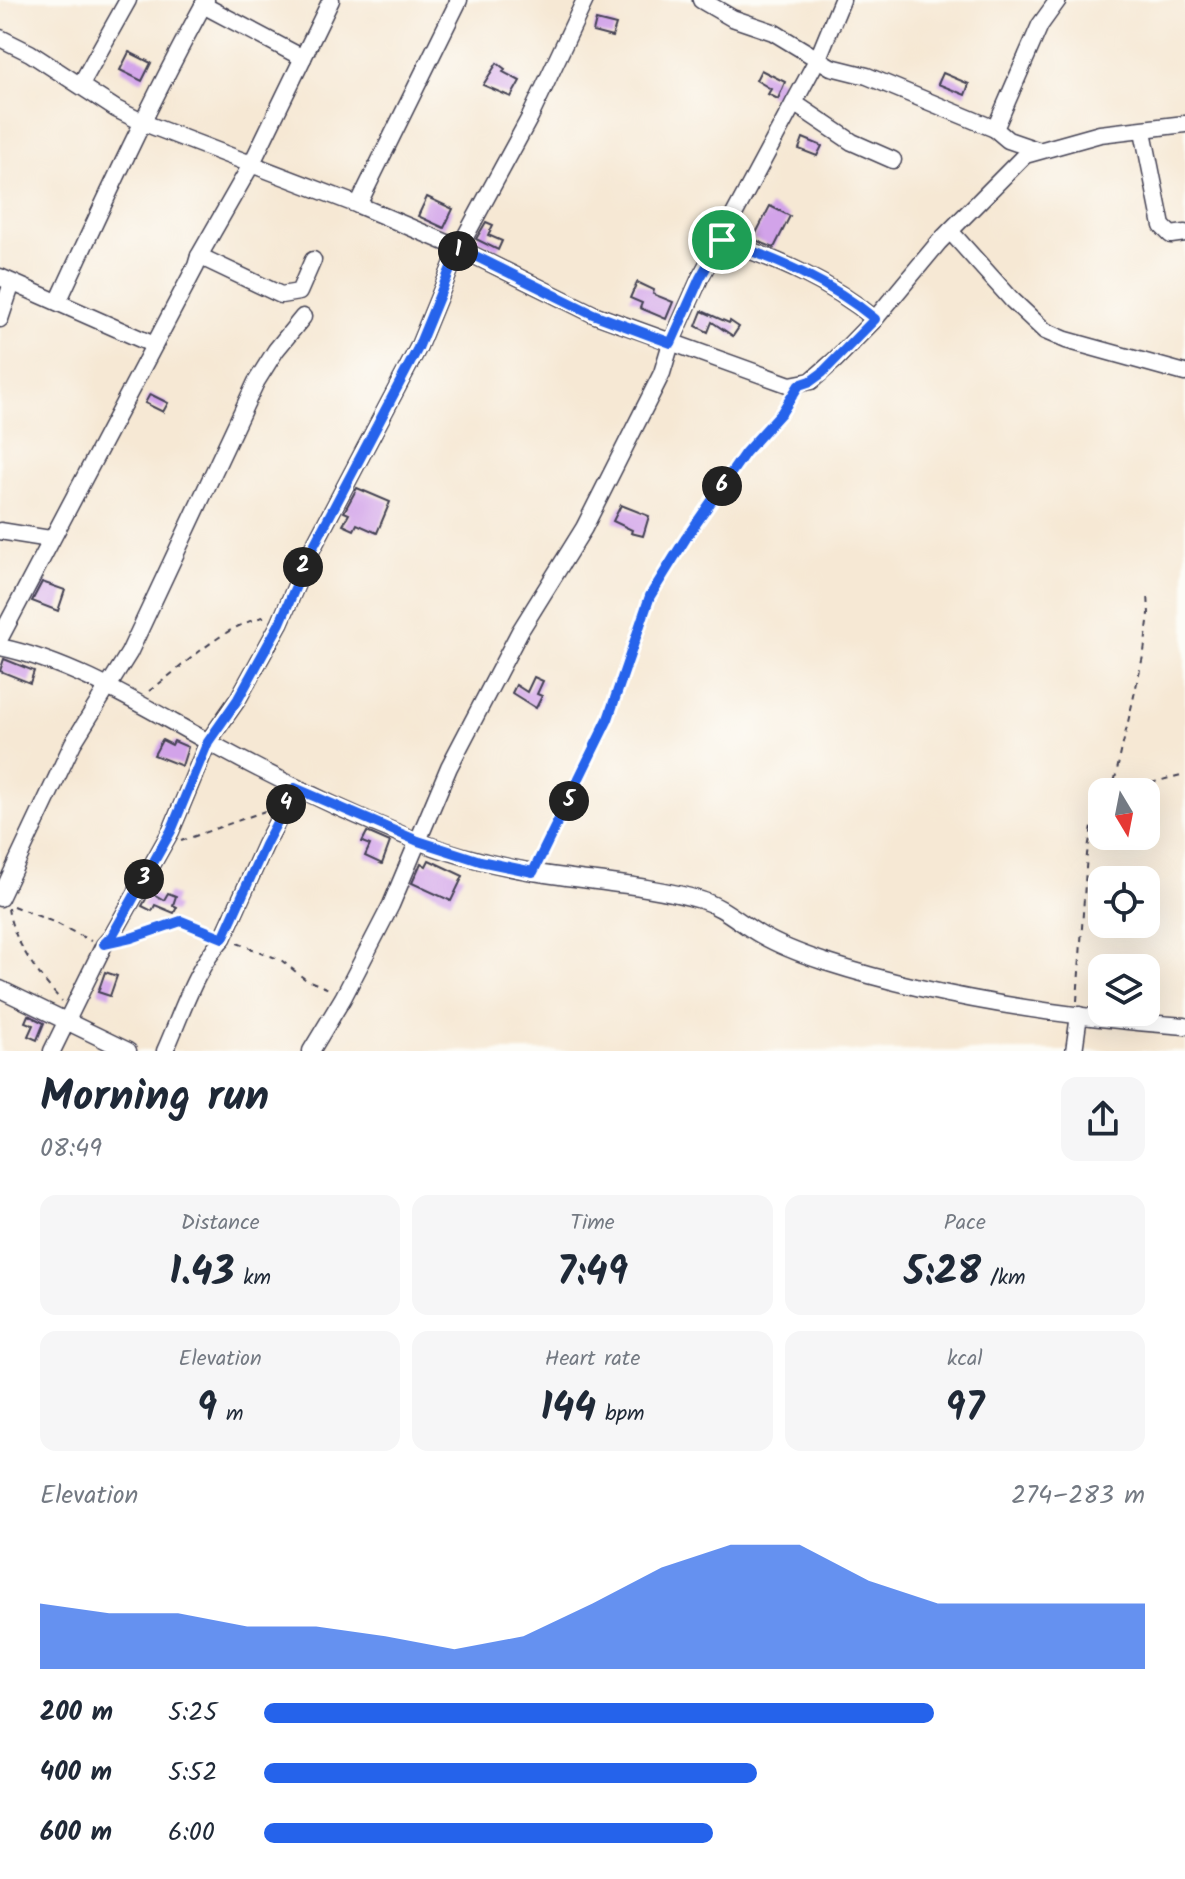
<!DOCTYPE html>
<meta charset="utf-8">
<style>
:root{--surface:#fff;--page:#f6f6f7;--text:#1f2937;--muted:#747a83;--accent:#2563eb}
body{margin:0;font-family:Kalam,sans-serif;background:var(--page);color:var(--text);height:100vh;display:flex;flex-direction:column;font-size:30px;white-space:nowrap}
*{box-sizing:border-box;margin:0}
p{font-size:26px;color:var(--muted)}
.icon{flex:none;width:44px;height:44px;fill:none;stroke:currentColor;stroke-width:2;stroke-linecap:round;stroke-linejoin:round}
.map{position:relative;height:1051px;overflow:hidden}
.sheet{display:flex;flex-direction:column;background:var(--surface);flex:1}
.sheet>*{flex:none}
.needle{width:52px;rotate:170deg}
.buttons{position:absolute;left:1088px;top:778px;display:grid;gap:16px}
.buttons a{display:grid;place-items:center;width:72px;height:72px;border-radius:16px;background:var(--surface);box-shadow:0 8px 32px #0002;font-size:40px}
.pin{position:absolute;display:grid;place-items:center;width:68px;height:68px;color:#fff;margin:-34px;border:4px solid #fff;border-radius:50%;box-shadow:0 2px 8px #0007}
.km{position:absolute;width:40px;height:40px;margin:-20px;border-radius:50%;background:#222;color:#fff;font-size:22px;line-height:40px;text-align:center}
.round{display:grid;place-items:center;flex:none;width:84px;height:84px;border-radius:16px;background:var(--page)}
.headline{display:flex;align-items:center;justify-content:space-between;height:136px;padding:0 40px}
h1{font-size:44px;font-weight:600;line-height:60px}
.metrics{display:grid;grid-template-columns:repeat(3,1fr);gap:12px;height:136px;padding:8px 40px}
.metrics div{display:grid;align-content:center;border-radius:16px;background:var(--page);text-align:center}
.metrics b{font-size:40px;font-weight:600}
.metrics small{font-size:22px;font-weight:400}
.metrics p{font-size:22px}
.chart{height:224px;padding:16px 40px}
.chart p{display:flex;justify-content:space-between}
.chart svg{width:100%;height:144px;margin-top:8px;fill:var(--accent);opacity:.7}
ul{padding:0 40px;list-style:none;font-size:26px}
li{display:grid;grid-template-columns:128px 96px 1fr;align-items:center;height:60px}
li i{height:20px;border-radius:10px;background:var(--accent)}
.map>svg:first-child{display:block}
.building{fill:#d2a3e9}
.lines{fill:none;stroke-linecap:round;stroke-linejoin:round}
.minor-casing{stroke:#424052;stroke-width:19}
.path{stroke:#424052;stroke-width:2;stroke-dasharray:6 6;stroke-linecap:butt}
.minor{stroke:#fff;stroke-width:16}
.route-casing{stroke:#fff;stroke-width:16}
.route{stroke:#2563eb;stroke-width:10}
</style>
<div class="map">
<svg width="1185" height="1051" viewBox="0 0 1185 1051">
<rect width="100%" height="100%" fill="#fdfcf7"/>
<filter id="ink" filterUnits="userSpaceOnUse"><feTurbulence type="fractalNoise" baseFrequency=".0125" numOctaves="2"/><feDisplacementMap in="SourceGraphic" scale="16" xChannelSelector="R" yChannelSelector="G"/><feConvolveMatrix kernelMatrix="1 2 1 2 8 2 1 2 1" color-interpolation-filters="sRGB"/></filter>
<filter id="wash" filterUnits="userSpaceOnUse"><feTurbulence type="fractalNoise" baseFrequency=".006" numOctaves="4" result="noise"/><feDisplacementMap in="SourceGraphic" scale="32" xChannelSelector="R" yChannelSelector="G"/><feGaussianBlur stdDeviation="1.8" result="paint"/><feColorMatrix in="noise" values="0 0 0 0 0 0 0 0 0 0 0 0 0 0 0 0 0 1.4 0 .05"/><feComposite in="paint" operator="in"/></filter>
<g filter="url(#wash)">
<rect width="100%" height="100%" fill="#f6e8d4"/>
<g id="blocks">
<!-- building -->
<g class="building">
<polygon points="596,20 616,25 612,37 593,32"/>
<polygon points="129,52 151,63 142,81 120,70"/>
<polygon points="497,63 505,69 503,72 520,81 511,97 483,85"/>
<polygon points="761,70 785,82 778,99 768,94 771,89 756,80"/>
<polygon points="943,73 969,84 965,95 938,84"/>
<polygon points="803,138 822,146 817,156 799,149"/>
<polygon points="427,197 453,209 444,228 418,216"/>
<polygon points="770,206 790,216 774,248 753,239"/>
<polygon points="486,222 493,225 488,235 502,241 498,250 476,239"/>
<polygon points="637,282 654,290 653,294 673,302 666,319 640,308 642,303 630,298"/>
<polygon points="702,311 729,323 730,321 739,327 733,336 712,322 708,332 696,326"/>
<polygon points="150,394 168,403 163,412 145,403"/>
<polygon points="357,488 390,502 377,533 357,524 354,530 343,525 349,514 344,512"/>
<polygon points="621,505 649,516 643,536 631,533 632,530 613,521"/>
<polygon points="42,582 65,590 58,611 32,601"/>
<polygon points="4,659 34,671 30,683 0,671"/>
<polygon points="534,677 543,681 537,694 542,696 536,708 512,693 516,685 527,692"/>
<polygon points="162,740 172,745 174,741 188,747 182,766 154,755"/>
<polygon points="367,832 390,842 382,864 365,856 370,845 362,842"/>
<polygon points="429,860 463,876 451,901 412,883 421,863 426,866"/>
<polygon points="150,892 164,900 168,893 176,896 173,905 177,907 174,913 155,905 152,911 142,906"/>
<polygon points="105,972 117,976 110,996 98,992"/>
<polygon points="28,1015 44,1023 37,1040 28,1036 33,1025 25,1022"/>
</g>
</g>
</g>
<g filter="url(#ink)">
<use href="#blocks" fill-opacity="0" stroke="#424052" stroke-width="2"/>
<g class="lines">
<defs>
<g id="minor">
<polyline points="701,0 732,18 773,32 831,67 867,76 995,129"/>
<polyline points="203,5 303,58"/>
<polyline points="0,38 30,53 116,109 144,123 358,205 459,248 593,314 790,385 811,381 835,360 875,319 939,242 1025,155 1100,134 1185,124"/>
<polyline points="81,84 128,0"/>
<polyline points="794,103 852,142 893,160"/>
<polyline points="1143,131 1162,226 1171,235 1185,233"/>
<polyline points="1037,150 1008,140 995,129 1040,25 1058,0"/>
<polyline points="358,205 459,0"/>
<polyline points="950,231 1012,300 1045,331 1066,340 1185,373"/>
<path d="M722,240C778,260 829,281 875,319"/>
<polyline points="199,256 281,295 299,292 313,260"/>
<polyline points="0,277 154,345"/>
<path d="M58,302C105,200 152,98 206,0"/>
<polyline points="0,319 12,283"/>
<polyline points="0,531 50,539"/>
<polyline points="0,638 196,266 199,256 251,165 331,0"/>
<path d="M0,647C76,663 144,707 212,744C278,780 347,813 417,841C454,855 494,865 533,872C589,882 646,884 701,900C724,907 741,924 761,935C780,946 804,955 825,962C940,999 1065,1017 1185,1026"/>
<polyline points="0,898 73,743 129,653 256,382 276,350 303,317"/>
<polyline points="0,989 128,1051"/>
<polyline points="52,1051 104,945 112,936 171,831 208,742 238,699 280,623 311,551 418,348 459,248 530,117 585,0"/>
<path d="M165,1051C182,1013 195,969 223,938L265,845L295,788"/>
<polyline points="311,1051 343,998 391,905 449,767 520,631 584,528 651,395 662,373 671,343 700,278 818,58 842,0"/>
<polyline points="1074,1051 1079,1015"/>
</g>
</defs>
<!-- minor casing -->
<use href="#minor" class="minor-casing"/>
<!-- path -->
<g class="path">
<path d="M149,691C186,665 221,626 267,616"/>
<polyline points="1112,792 1144,652 1149,614 1148,592"/>
<polyline points="1129,792 1139,786 1185,774"/>
<polyline points="181,841 265,811"/>
<polyline points="540,857 608,719 650,596 686,538 745,453 791,400"/>
<polyline points="13,906 56,923 91,941"/>
<path d="M8,908C12,940 40,978 62,1001"/>
<polyline points="125,940 181,921 209,932"/>
<polyline points="237,943 281,960 305,979 331,990"/>
<polyline points="1077,1001 1087,854 1092,827 1102,814"/>
</g>
<!-- minor -->
<use href="#minor" class="minor"/>
</g>
</g>
<g class="lines" filter="url(#ink)">
<defs>
<path id="route" d="M722,240C778,260 829,281 875,319L822,373L811,381L799,385L782,412L745,453L686,538L650,596L608,719L533,872L480,861L418,841L295,788L265,845L223,938L181,921L131,938L104,944L112,936L171,831L208,742L238,699L280,623L311,551L418,348L459,248L593,314L671,343L700,278Z"/>
</defs>
<!-- route casing -->
<use href="#route" class="route-casing"/>
<!-- route -->
<use href="#route" class="route"/>
</g>
</svg>
<div class="buttons">
<a><svg class="needle" viewBox="-14 -14 28 28"><path d="M0-13l5 13h-10z" fill="#e53935"/><path d="M0 13l5-13h-10z" fill="#747a83"/></svg></a>
<a><svg class="icon" aria-label="locate" viewBox="0 0 24 24"><circle cx="12" cy="12" r="6"/><path d="M12 2v4M12 18v4M2 12h4M18 12h4"/></svg></a>
<a><svg class="icon" aria-label="layers" viewBox="0 0 24 24"><path d="M12 4l9 5-9 5-9-5zM3 14l9 5 9-5"/></svg></a>
</div>
<div class="pin" style="left:722px;top:240px;background:#1e9e55"><svg class="icon" aria-label="arrive" viewBox="0 0 24 24"><path d="M6 21V4h12l-3 4 3 4H6"/></svg></div>
<b class="km" style="left:458px;top:251px">1</b>
<b class="km" style="left:303px;top:567px">2</b>
<b class="km" style="left:144px;top:879px">3</b>
<b class="km" style="left:286px;top:804px">4</b>
<b class="km" style="left:569px;top:801px">5</b>
<b class="km" style="left:722px;top:486px">6</b>
</div>
<section class="sheet">
<div class="headline"><div><h1>Morning run</h1><p>08:49</p></div><a class="round"><svg class="icon" aria-label="share" viewBox="0 0 24 24"><path d="M12 15V3M7 8l5-5 5 5M5 13v7h14v-7"/></svg></a></div>
<div class="metrics">
<div><p>Distance</p><b>1.43<small> km</small></b></div>
<div><p>Time</p><b>7:49</b></div>
<div><p>Pace</p><b>5:28<small> /km</small></b></div>
</div>
<div class="metrics">
<div><p>Elevation</p><b>9<small> m</small></b></div>
<div><p>Heart rate</p><b>144<small> bpm</small></b></div>
<div><p>kcal</p><b>97</b></div>
</div>
<div class="chart"><p><span>Elevation</span>274–283 m</p>
<svg viewBox="0 0 160 44" preserveAspectRatio="none"><path d="M0 44V24L10 27L20 27L30 31L40 31L50 34L60 38L70 34L80 24L90 13L100 6L110 6L120 17L130 24L140 24L150 24L160 24V44z"/></svg>
</div>
<ul>
<li><b>200 m</b>5:25<i style="width:76%"></i></li>
<li><b>400 m</b>5:52<i style="width:56%"></i></li>
<li><b>600 m</b>6:00<i style="width:51%"></i></li>
</ul>
</section>
